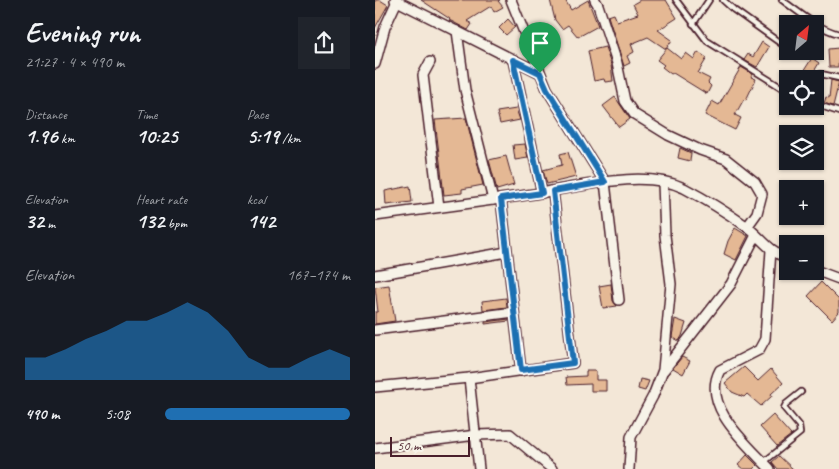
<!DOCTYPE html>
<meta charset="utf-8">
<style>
:root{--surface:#171b24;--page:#20242c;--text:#f1f3f6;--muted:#9ea1a6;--accent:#1f6fb2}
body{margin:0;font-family:Caveat,sans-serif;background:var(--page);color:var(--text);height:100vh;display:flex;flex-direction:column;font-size:19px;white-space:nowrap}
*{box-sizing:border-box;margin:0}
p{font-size:16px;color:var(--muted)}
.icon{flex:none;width:28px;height:28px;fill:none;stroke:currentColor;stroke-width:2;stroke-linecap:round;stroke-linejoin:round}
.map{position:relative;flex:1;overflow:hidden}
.details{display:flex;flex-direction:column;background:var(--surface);width:375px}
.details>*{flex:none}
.needle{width:32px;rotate:28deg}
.fabs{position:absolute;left:404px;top:15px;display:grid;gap:10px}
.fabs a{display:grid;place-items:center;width:45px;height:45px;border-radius:0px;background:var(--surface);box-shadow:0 1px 4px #0004;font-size:25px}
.scale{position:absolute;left:15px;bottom:12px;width:80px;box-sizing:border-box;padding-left:5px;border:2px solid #4a1f2b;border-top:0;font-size:14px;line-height:18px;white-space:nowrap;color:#4a1f2b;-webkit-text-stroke:4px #f7f3e8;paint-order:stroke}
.pin{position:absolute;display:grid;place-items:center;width:42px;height:42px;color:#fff;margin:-51px -21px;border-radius:50% 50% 50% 0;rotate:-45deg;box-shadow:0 0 5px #0007}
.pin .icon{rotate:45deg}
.round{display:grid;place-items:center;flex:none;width:52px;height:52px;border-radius:0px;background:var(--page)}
.summary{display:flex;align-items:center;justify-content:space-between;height:85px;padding:0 25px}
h1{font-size:28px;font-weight:700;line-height:38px}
.metrics{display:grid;grid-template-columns:repeat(3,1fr);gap:8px;height:85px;padding:5px 25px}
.metrics div{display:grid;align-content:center}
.metrics b{font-size:21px;font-weight:700}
.metrics small{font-size:14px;font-weight:400}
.metrics p{font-size:14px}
.chart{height:140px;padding:10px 25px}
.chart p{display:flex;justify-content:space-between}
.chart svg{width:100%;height:90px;margin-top:5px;fill:var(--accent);opacity:.7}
ul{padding:0 25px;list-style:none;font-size:16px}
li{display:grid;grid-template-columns:80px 60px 1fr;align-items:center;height:38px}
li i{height:12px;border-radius:6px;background:var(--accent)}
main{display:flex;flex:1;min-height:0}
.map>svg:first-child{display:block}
.building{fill:#e4b894;stroke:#4a1f2b}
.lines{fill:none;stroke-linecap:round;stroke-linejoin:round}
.lane-casing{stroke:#4a1f2b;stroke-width:8}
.street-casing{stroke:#4a1f2b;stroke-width:12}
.lane{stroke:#f7f3e8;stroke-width:4.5}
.street{stroke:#f7f3e8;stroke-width:9}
.route-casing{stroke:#fff;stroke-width:10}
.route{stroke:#1f6fb2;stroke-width:6}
</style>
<main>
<section class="details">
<div class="summary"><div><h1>Evening run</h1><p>21:27 · 4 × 490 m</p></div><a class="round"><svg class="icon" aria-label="share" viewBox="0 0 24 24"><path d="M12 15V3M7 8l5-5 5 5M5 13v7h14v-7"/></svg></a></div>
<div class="metrics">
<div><p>Distance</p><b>1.96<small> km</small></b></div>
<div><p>Time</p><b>10:25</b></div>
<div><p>Pace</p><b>5:19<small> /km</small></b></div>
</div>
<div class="metrics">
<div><p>Elevation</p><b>32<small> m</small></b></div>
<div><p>Heart rate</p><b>132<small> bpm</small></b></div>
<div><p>kcal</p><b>142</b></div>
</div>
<div class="chart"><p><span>Elevation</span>167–174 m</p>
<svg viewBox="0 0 160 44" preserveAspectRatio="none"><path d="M0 44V33L10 33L20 29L30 24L40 20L50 15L60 15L70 11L80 6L90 11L100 20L110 33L120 38L130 38L140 33L150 29L160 33V44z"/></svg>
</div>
<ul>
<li><b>490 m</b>5:08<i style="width:100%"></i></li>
</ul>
</section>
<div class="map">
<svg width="464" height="469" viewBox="0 0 464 469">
<rect width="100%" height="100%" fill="#f3e7d7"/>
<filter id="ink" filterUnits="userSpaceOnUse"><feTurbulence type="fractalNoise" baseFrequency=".02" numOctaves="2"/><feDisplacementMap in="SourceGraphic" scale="10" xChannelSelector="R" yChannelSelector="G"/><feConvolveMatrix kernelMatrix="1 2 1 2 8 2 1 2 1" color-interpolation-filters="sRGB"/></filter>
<g filter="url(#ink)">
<!-- building -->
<g class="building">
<polygon points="0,0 5,0 13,5 0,28"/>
<polygon points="46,0 125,0 123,1 128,7 119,12 116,6 92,21 97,24 93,30 78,22 74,20 75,19"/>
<polygon points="175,0 190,0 196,10 213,0 223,26 203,37 193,25 187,29 180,20"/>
<polygon points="265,0 291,0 302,18 283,30 297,40 291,49 273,37 256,44 259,52 252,56 255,63 249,66 233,16 239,14 242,21 263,14 258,4"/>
<polygon points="133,19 140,27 131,35 124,28"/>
<polygon points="387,42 394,47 382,67 369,60 373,54 378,57"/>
<polygon points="230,47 236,65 238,81 230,82 229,79 219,81 213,51"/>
<polygon points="292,48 306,59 311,53 319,59 323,52 332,58 323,73 335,79 333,83 336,86 332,94 298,73 296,74 287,67 289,65 282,60"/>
<polygon points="464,48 463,67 454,67 453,49"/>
<polygon points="437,58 444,63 438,73 430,69"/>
<polygon points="366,67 378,74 376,77 381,79 371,100 369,99 360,115 366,118 360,130 330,115 337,101 344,105"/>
<polygon points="456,80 464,82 458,106 449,103 451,97 454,98"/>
<polygon points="240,97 255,119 244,127 228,106"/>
<polygon points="141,109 145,120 125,124 122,112"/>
<polygon points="91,118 108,185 87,189 87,193 69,195 60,120"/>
<polygon points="150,144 153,158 140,160 138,145"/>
<polygon points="305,148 316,153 315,161 303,158"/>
<polygon points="193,152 201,177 172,184 168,170 187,165 185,154"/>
<polygon points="131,156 139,185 122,190 114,160"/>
<polygon points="35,186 37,202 11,205 10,191"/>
<polygon points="360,228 373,236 361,260 349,254 353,241"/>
<polygon points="446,282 464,300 464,312 457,320 433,296"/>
<polygon points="236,284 238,301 242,306 228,308 224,286"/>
<polygon points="14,285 20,321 0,324 0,312 3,312 0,287"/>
<polygon points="131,298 132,307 108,310 107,301"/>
<polygon points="134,319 134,321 110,324 110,322"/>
<polygon points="300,319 311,323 307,336 304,341 297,337"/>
<polygon points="307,357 315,361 308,374 298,368"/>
<polygon points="369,367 383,381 396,369 408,383 396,394 397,396 386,406 372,394 369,397 357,392 350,383"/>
<polygon points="211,371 221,371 221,380 231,380 231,391 216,391 216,384 192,385 191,377 211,376"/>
<polygon points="265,379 274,381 270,391 263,389"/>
<polygon points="398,415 416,435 402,446 385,427"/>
<polygon points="372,455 382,465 378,469 368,469 363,465"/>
<polygon points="404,456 418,469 403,469 397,462"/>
</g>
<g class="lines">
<defs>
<g id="lane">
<polyline points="301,0 332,41 412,91"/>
<polyline points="348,0 359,10 408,45"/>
<path d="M407,0C425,13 442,28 464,34"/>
<polyline points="318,24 334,0"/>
<polyline points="446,74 464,78"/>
<polyline points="440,104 464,112"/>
<polyline points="389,462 425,433 424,426 409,408 411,404 426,392"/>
</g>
<g id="street">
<polyline points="20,0 165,73"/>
<polyline points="136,0 172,89 230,182 244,300"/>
<polyline points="220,0 223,5 242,63 250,101 259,114 293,135 325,150 351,159 380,182 387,194 382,213 372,227"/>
<polyline points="82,31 90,90 118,200"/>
<polyline points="138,60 167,193"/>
<polyline points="55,62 48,75 64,207"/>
<polyline points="0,64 10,27 22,1"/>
<polyline points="126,199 146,371"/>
<path d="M0,216C53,209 106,202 159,194C202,188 267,168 309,188C328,198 354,214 371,226C387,238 392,250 412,258"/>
<polyline points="440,270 464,279"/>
<polyline points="0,275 132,252"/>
<polyline points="0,330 139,312"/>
<polyline points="289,370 356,284 381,235"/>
<polyline points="94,378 104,469"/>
<polyline points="0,387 94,378 198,363 178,191"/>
<polyline points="0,448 101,435 135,434 177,469"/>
<polyline points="254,469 256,437 278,396 288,370 296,284 290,235 288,183"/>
<path d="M395,469C373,445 325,406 345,370L384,350L390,339L396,250"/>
</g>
</defs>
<!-- lane casing -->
<use href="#lane" class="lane-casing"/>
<!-- street casing -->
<use href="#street" class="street-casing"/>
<!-- lane -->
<use href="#lane" class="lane"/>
<!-- street -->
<use href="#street" class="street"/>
</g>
</g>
<g class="lines" filter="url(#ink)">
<defs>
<polygon id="route" points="138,60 165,73 172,89 230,182 178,191 198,363 146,370 126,199 167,193"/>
</defs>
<!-- route casing -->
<use href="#route" class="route-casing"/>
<!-- route -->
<use href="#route" class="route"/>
</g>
</svg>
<div class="fabs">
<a><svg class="needle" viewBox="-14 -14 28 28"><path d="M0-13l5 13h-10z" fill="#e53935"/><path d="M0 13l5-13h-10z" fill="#9ea1a6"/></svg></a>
<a><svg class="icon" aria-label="locate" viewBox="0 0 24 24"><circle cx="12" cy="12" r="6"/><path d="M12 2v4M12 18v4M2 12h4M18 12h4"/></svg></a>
<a><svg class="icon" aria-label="layers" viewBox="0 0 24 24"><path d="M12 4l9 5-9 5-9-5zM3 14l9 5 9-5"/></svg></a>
<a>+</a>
<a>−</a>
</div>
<div class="scale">50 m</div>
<div class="pin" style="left:165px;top:73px;background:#1e9e55"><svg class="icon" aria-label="arrive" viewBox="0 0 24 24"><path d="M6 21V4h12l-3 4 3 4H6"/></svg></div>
</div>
</main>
